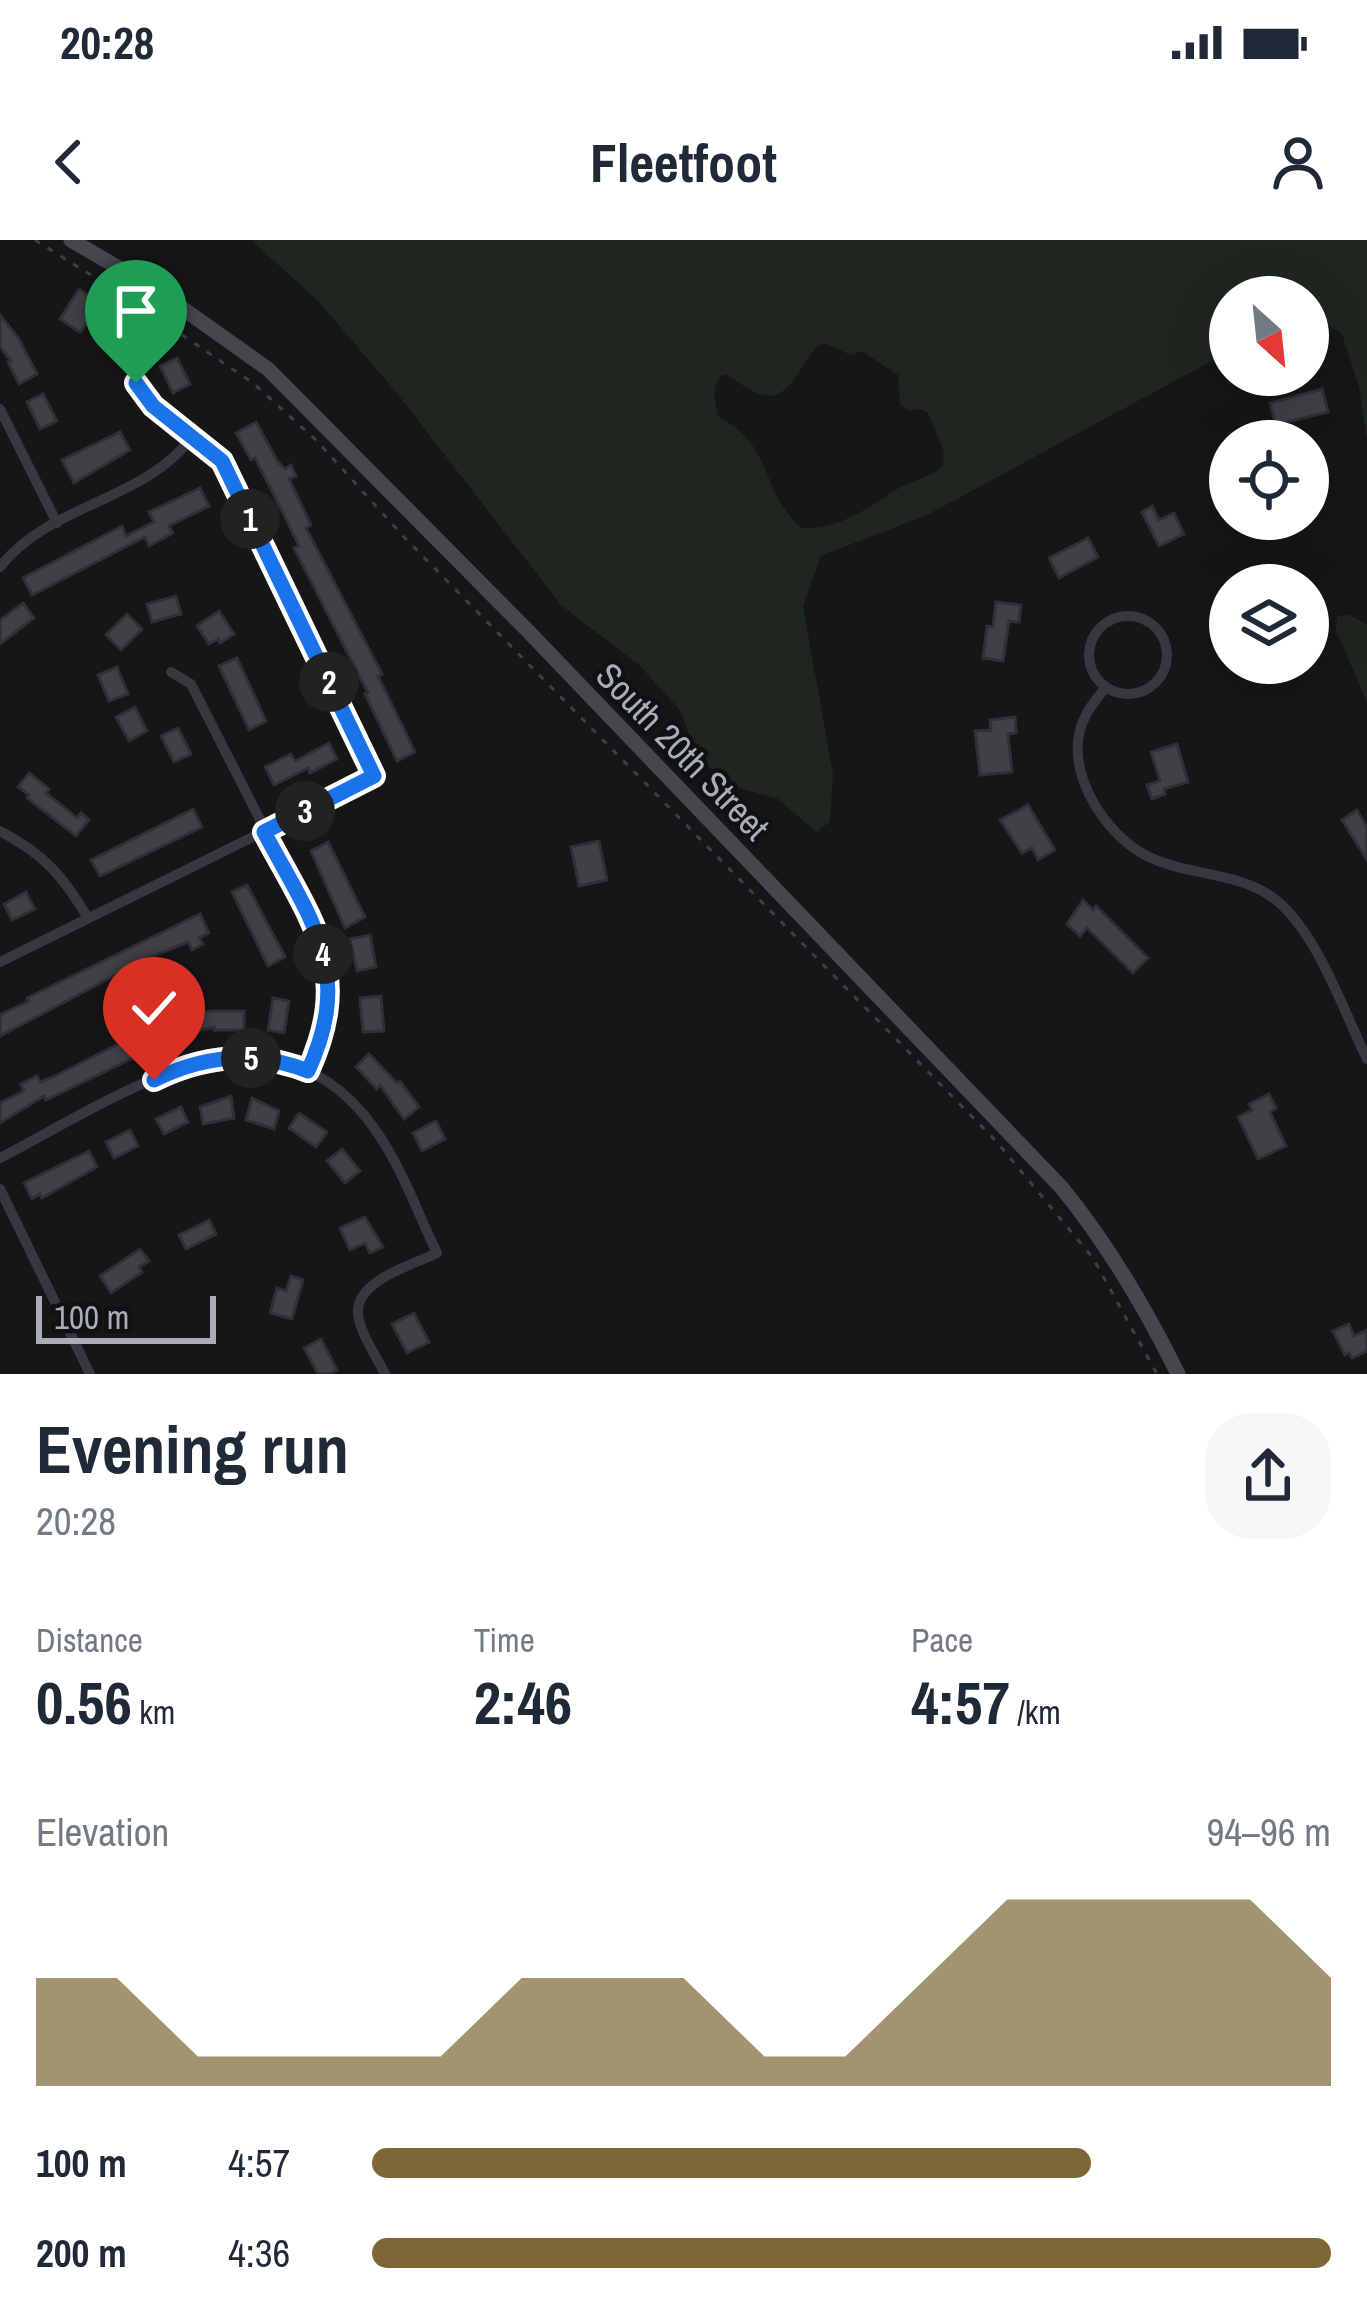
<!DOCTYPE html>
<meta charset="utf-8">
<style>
:root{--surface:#fff;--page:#f6f6f7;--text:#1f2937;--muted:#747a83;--accent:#7e6636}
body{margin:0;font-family:"Archivo Narrow",sans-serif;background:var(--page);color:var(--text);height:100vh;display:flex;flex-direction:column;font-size:45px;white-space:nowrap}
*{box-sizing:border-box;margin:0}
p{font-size:39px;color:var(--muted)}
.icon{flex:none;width:66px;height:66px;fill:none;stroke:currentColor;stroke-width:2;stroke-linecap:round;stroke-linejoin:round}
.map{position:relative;height:1134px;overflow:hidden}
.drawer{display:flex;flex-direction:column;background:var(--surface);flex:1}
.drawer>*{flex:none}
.needle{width:78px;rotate:153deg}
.buttons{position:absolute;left:1209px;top:36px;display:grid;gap:24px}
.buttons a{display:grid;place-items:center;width:120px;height:120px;border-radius:50%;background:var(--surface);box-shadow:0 12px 48px #0002;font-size:60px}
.scale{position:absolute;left:36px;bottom:30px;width:180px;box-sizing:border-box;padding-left:12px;border:6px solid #a8adb8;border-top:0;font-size:33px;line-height:42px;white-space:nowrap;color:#a8adb8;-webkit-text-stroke:9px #111113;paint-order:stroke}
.pin{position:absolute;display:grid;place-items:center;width:102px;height:102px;color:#fff;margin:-123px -51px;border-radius:50% 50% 50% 0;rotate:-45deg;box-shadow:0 0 12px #0007}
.pin .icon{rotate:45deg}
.km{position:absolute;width:60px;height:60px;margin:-30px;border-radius:50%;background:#222;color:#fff;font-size:33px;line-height:60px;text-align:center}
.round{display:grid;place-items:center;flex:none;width:126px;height:126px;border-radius:48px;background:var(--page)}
.summary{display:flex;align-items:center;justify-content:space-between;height:204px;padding:0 36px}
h1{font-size:66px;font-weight:700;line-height:90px}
.metrics{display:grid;grid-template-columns:repeat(3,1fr);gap:18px;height:204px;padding:12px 36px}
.metrics div{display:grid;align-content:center}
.metrics b{font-size:60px;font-weight:700}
.metrics small{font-size:33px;font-weight:400}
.metrics p{font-size:33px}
.chart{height:336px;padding:24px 36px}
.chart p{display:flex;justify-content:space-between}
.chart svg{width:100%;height:216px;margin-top:12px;fill:var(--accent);opacity:.7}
ul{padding:0 36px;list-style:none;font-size:39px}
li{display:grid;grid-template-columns:192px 144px 1fr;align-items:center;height:90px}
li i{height:30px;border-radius:15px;background:var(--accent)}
.status{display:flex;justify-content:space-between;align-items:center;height:84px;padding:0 60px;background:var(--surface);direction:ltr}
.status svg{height:33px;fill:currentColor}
header{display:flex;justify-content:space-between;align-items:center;height:156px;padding:0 36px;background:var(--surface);font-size:54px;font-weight:700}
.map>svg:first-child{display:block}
.green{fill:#1e261f;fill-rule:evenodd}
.building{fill:#404145;stroke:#303034;stroke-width:3}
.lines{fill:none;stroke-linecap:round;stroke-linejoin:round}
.path{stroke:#3d3f44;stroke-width:3;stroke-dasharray:6 9;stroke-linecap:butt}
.street{stroke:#37383d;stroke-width:10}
.secondary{stroke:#45474d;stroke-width:15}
.route-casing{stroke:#fff;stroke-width:24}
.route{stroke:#1a73e8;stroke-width:15}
.labels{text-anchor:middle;stroke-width:9;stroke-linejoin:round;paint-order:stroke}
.street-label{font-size:36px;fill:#a8adb8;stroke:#111113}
</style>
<div class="status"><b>20:28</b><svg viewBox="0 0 49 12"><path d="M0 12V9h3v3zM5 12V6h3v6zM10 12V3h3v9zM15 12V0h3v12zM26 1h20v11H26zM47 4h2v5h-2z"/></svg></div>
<header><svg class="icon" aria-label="back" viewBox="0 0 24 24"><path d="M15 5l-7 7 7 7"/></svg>Fleetfoot<svg class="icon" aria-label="person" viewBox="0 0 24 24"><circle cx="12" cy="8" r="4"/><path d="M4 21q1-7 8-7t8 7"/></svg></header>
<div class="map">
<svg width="1367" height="1134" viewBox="0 0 1367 1134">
<rect width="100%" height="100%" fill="#161618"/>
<!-- green -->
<g class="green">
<path d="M251,0H1367V199L1359,147L1342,94L1308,72V57H1230V111L929,274L821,316L803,366L833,534L830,582L816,592L778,559L737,547L698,519L680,470L640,426L561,365L396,152L319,62ZM823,103L851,115L862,111L898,135L900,164L910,171L920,169L928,173L944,212L943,226C929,238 914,239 899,248C871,266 838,291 801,288C758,248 776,208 718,176C715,161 710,144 725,134C737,140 747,150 759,154C793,166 801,115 823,103Z"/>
<polygon points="1350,375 1367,385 1367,462 1336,391 1337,376"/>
</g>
<!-- building -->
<g class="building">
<polygon points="79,49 102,64 80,92 60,79"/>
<polygon points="0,75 19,99 37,134 19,144 8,122 11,121 0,107"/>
<polygon points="177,118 190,144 173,153 160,126"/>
<polygon points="1322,149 1328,172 1276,185 1270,163"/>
<polygon points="43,154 57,181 40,189 27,162"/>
<polygon points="256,182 278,222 285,229 291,225 296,236 289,239 311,285 306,288 382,434 378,436 415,512 397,521 365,454 368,453 294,308 299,306 280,267 255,218 251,220 236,193"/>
<polygon points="120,192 130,210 74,243 62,220"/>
<polygon points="200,248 209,266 169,286 173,293 149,306 145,297 32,355 23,338 122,286 126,296 154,282 149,272"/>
<polygon points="1152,266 1159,280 1174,273 1184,294 1159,306 1142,272"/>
<polygon points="1088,298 1098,317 1059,338 1049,318"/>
<polygon points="176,356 181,374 152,382 147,364"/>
<polygon points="996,362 1021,365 1019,382 1009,381 1003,421 983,418 987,386 993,387"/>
<polygon points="23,363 34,378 0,404 0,380"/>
<polygon points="219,371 234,394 220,403 218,399 209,404 197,386"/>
<polygon points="127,374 142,389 121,410 106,395"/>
<polygon points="237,418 266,481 249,490 219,426"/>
<polygon points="117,427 128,454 109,461 98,435"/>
<polygon points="135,467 147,491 129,501 116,477"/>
<polygon points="1015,477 1016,493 1008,494 1012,532 980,535 975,491 991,490 990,480"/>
<polygon points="178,488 191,514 174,522 161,496"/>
<polygon points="329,503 337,519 310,533 308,528 274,545 265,527 291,514 295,521"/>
<polygon points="1177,504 1188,542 1164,549 1165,554 1152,559 1147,545 1160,541 1151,512"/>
<polygon points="29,533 49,549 46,553 77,578 81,573 89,580 76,596 27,558 29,555 18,547"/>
<polygon points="1028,565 1055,610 1038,620 1032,608 1022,613 1000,580"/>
<polygon points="193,569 202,587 100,636 91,620"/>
<polygon points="1357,570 1367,587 1367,620 1342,580"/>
<polygon points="599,601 607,640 579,646 571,607"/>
<polygon points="328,602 365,677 345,688 311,611"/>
<polygon points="247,645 285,717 268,726 232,652"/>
<polygon points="26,652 35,669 12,680 4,664"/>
<polygon points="1083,660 1093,670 1096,666 1148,718 1133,733 1087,688 1080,696 1067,684"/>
<polygon points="200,674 209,693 199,698 203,704 192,710 188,702 146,719 0,796 0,775 29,761 27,758"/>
<polygon points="370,695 376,727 357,731 350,699"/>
<polygon points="381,756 384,791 363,792 360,758"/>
<polygon points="273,758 289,761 284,793 268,790"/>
<polygon points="207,771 244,771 244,790 214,790 214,787 177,796 175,789 134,810 137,816 46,860 44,856 0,883 0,863 24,851 21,844 37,836 40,842 53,837 134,796 132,791 160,776 163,782"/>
<polygon points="369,814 397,843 400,841 419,867 404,879 380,845 377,849 356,827"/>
<polygon points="1269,854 1276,868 1270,872 1286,906 1258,919 1238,877 1252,870 1249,864"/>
<polygon points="231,856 234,878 203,884 200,867"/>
<polygon points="252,858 279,871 274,889 246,880"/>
<polygon points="181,867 188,882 164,894 156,879"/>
<polygon points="299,873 327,892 316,907 289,888"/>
<polygon points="436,881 445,899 422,911 413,893"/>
<polygon points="130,890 138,906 114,918 106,902"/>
<polygon points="342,909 360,931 345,943 327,921"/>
<polygon points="89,911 97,927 42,958 40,954 32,959 24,943"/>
<polygon points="365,977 383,1007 370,1013 365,1003 350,1010 340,988"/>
<polygon points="209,980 216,994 186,1009 179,995"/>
<polygon points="140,1009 149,1021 139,1027 142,1032 111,1053 100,1036"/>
<polygon points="291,1036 303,1040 292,1079 270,1073 277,1048 286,1051"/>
<polygon points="414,1073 429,1102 407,1113 392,1084"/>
<polygon points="1349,1084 1354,1096 1367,1090 1367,1111 1352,1118 1349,1113 1345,1115 1333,1091"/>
<polygon points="321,1099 337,1130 330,1134 318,1134 304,1108"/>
</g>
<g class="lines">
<!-- path -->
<g class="path">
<polyline points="35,0 134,62"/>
<polyline points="157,78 253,143 317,201 404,297 996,901 1093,1018 1157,1134"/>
</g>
<!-- street -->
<g class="street">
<polyline points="0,169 57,283"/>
<path d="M0,327C50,263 144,262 193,196"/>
<circle cx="1128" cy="415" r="39"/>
<polyline points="171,432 191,444 309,676 325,718 331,763 323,798 308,831"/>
<path d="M1106,447C1099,456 1090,466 1085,477C1060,525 1103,594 1147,616C1185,635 1234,632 1269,655C1315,685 1343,770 1367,819"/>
<path d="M0,591C45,615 62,635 88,678"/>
<polyline points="0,722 374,537 222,221 153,166 135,143 129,115 132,91 158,51"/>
<path d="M0,918C110,862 259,750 364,875C397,914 415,967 437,1013C413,1025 356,1040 358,1073C359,1092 377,1117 385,1134"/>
<polyline points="0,949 90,1134"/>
</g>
<!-- secondary -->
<path class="secondary" d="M71,0L158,51L268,129L527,390L1062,948C1109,1006 1145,1067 1178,1134"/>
</g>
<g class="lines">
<defs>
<path id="route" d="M136,143L153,166L222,221L374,536L264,592C312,682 354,730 308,831C255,810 204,815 154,840"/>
</defs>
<!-- route casing -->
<use href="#route" class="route-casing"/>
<!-- route -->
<use href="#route" class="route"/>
</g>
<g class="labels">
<!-- street labels -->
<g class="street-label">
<text transform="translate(683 511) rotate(46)" y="13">South 20th Street</text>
</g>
</g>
</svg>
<div class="buttons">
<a><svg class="needle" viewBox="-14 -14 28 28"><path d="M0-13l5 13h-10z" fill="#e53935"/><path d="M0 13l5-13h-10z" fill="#747a83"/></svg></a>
<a><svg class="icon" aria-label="locate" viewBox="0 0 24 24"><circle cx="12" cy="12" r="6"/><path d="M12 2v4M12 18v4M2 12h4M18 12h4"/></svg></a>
<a><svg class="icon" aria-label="layers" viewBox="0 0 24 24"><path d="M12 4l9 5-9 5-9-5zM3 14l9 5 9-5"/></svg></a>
</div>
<div class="scale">100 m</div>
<div class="pin" style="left:136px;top:143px;background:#1e9e55"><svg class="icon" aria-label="arrive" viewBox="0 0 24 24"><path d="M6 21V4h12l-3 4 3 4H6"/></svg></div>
<div class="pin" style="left:154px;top:840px;background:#d93025"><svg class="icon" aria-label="check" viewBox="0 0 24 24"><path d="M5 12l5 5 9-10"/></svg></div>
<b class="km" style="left:250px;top:279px">1</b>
<b class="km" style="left:329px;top:442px">2</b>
<b class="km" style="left:305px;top:571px">3</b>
<b class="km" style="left:323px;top:714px">4</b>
<b class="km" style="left:251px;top:818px">5</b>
</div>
<section class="drawer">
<div class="summary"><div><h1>Evening run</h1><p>20:28</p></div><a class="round"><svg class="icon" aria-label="share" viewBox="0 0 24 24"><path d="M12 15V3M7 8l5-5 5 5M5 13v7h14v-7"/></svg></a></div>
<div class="metrics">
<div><p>Distance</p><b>0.56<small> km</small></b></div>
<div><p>Time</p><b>2:46</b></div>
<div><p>Pace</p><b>4:57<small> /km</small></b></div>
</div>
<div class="chart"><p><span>Elevation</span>94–96 m</p>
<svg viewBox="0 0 160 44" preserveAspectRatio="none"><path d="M0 44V22L10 22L20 38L30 38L40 38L50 38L60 22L70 22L80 22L90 38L100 38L110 22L120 6L130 6L140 6L150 6L160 22V44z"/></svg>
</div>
<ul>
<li><b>100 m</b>4:57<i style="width:75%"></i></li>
<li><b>200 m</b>4:36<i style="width:100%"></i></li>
</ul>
</section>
